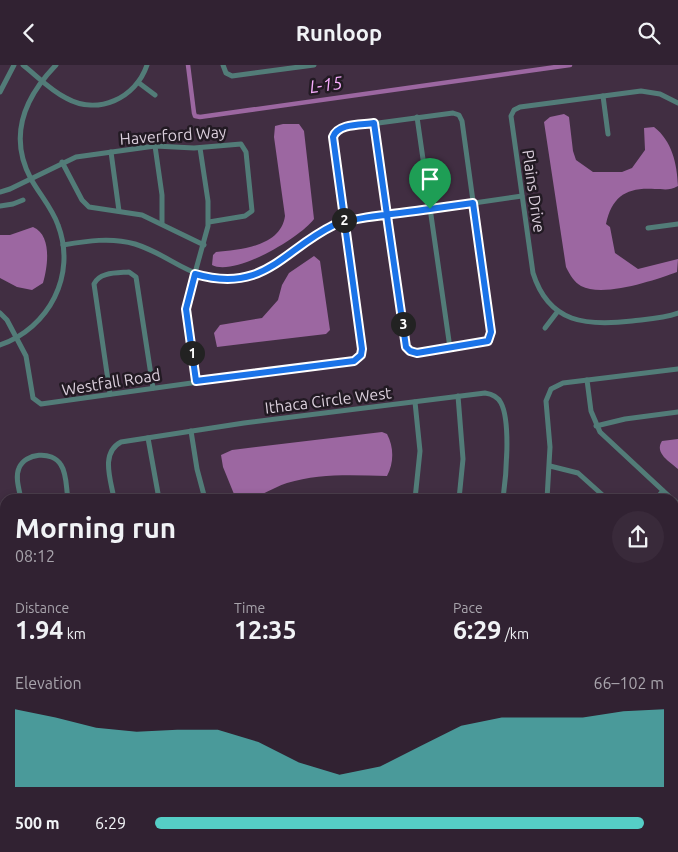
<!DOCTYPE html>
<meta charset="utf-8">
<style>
:root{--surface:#312232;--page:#392a3a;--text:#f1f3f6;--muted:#a8a4ac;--line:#4c3f4d;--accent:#55cec6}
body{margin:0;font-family:Ubuntu,sans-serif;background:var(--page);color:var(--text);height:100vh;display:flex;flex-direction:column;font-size:19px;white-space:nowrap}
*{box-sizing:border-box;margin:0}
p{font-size:16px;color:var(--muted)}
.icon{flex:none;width:28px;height:28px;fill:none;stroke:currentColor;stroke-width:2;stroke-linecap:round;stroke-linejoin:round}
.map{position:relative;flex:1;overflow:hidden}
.details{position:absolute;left:0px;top:429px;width:679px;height:359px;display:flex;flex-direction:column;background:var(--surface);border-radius:15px 15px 0 0;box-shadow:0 2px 8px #0003,0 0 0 1px var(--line)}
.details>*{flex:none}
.pin{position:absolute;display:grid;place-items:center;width:42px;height:42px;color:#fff;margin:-51px -21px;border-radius:50% 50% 50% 0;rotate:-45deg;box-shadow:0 0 5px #0007}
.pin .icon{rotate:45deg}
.km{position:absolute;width:25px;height:25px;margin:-12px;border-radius:50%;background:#222;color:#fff;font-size:14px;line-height:25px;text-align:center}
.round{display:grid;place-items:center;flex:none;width:52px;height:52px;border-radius:26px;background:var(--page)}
.head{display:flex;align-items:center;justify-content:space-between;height:85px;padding:0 15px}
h1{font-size:28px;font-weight:600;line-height:38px}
.stats{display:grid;grid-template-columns:repeat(3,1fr);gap:8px;height:85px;padding:5px 15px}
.stats div{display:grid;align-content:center}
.stats b{font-size:25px;font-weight:600}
.stats small{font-size:14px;font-weight:400}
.stats p{font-size:14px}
.chart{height:140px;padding:10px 15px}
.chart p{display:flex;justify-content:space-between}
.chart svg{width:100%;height:90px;margin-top:5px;fill:var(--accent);opacity:.7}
ul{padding:0 15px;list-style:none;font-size:16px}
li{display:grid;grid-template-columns:80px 60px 1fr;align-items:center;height:38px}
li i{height:12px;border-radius:6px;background:var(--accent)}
header{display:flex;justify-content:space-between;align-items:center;height:65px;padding:0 15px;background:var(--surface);font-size:22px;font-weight:600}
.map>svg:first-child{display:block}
.water{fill:#9c67a1}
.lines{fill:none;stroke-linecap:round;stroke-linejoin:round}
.canal{stroke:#9c67a1;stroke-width:4.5}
.minor{stroke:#527c78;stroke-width:5}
.route-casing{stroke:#fff;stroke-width:10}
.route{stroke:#1a73e8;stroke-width:6}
.labels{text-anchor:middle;stroke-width:5;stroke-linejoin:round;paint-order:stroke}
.street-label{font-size:16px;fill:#dbcfdc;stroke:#221a23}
.water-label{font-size:18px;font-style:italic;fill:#f8aefe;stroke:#221a23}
</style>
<header><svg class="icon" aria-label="back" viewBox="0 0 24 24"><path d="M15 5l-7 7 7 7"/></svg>Runloop<svg class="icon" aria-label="search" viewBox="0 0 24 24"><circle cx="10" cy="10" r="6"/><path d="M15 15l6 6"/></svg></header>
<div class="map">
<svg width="678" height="787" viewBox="0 0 678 787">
<rect width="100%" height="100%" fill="#412e42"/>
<!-- water -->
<g class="water">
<path d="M564,49L569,52L573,86L576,95L593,107H622L632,103L645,85L644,63L654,62C672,76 677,98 678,121C669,126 664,124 655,124C627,122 612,131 606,159L610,162L615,188L638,204L678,194L677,207C655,215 603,233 581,221C574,217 570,210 566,202L544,57L550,52Z"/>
<path d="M283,59H299L304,66L314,154C300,173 234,212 212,200L213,190L216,187C241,185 281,181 285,151L274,72L275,61Z"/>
<path d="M33,162C52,170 48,201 43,218L32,225L17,222L0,213V170H10Z"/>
<polygon points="314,191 320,196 330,265 326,269 217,282 214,268 220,260 262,253 278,235 282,220 289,208"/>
<path d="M382,367L387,369C394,382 394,398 387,411C354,410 319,408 287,418C264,426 262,434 236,434L223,402L221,390L232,385Z"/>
<path d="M678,374V404C670,397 654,388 662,376Z"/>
<polygon points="0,482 4,483 5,487 5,581 0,581"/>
</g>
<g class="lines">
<!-- canal -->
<polyline class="canal" points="188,0 194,48 195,51 200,52 570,0"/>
<!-- minor -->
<g class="minor">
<path d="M23,0C37,11 50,25 66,33C98,51 136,33 147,0"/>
<polyline points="223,0 226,8 232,11 314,0"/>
<polyline points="139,18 155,30"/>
<polyline points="0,27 14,0"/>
<polyline points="603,31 608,69"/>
<path d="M678,38L660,29L641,26L520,42L514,45L511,51L533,208C549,259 587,261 632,256C648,254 664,253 678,248"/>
<polyline points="417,52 450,283"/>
<polyline points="155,81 162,130 162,158"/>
<polyline points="111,87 119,146"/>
<polyline points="62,97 82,135 89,142 142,150 204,180"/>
<polyline points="0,127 10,124 76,92 155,81 194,83 241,79 246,87 252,146 245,151 209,157"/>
<polyline points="0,141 13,139 23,135"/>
<polyline points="648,163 678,159"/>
<path d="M63,180C87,176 111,172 135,179C176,192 192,220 241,212C282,206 307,170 344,157L522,131"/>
<polyline points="0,248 7,255 26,291 33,333 41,339 357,295 361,290 362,284 334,68 341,63 453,48 459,50 462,56 491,267 490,273 485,277 417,288 410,286 406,282 374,58"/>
<polyline points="545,263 558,246"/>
<path d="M0,280C49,263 77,210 58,160C52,143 40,130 31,114C8,71 25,32 56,0"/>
<polyline points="587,315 591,346 600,367 672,434"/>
<polyline points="196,316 185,244 208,161 208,136 200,83"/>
<path d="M110,329L94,219C99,207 117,208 129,207L136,212L153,323"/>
<polyline points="458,331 463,394 459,434"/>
<polyline points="415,337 420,386 415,434"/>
<polyline points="596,361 625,354 678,347"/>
<polyline points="191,366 197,404 205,434"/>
<polyline points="148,373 159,434"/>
<polyline points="550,401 578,408 607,434"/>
<path d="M21,434C19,424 15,412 19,403C25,388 52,385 61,400C67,409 66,423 68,434"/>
<path d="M114,434C111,415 100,388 121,377L244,358L485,328C492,329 498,332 501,338C511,357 506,412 503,434"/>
<polyline points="547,434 550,382 546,336 551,324 563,318 678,304"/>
<polyline points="656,434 663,426"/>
<polyline points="674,435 678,439"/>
<polyline points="674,494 678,498"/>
<polyline points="674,594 678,594"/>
<polyline points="0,595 5,596"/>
<polyline points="5,645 5,665"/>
<polyline points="674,654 678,653"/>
<polyline points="674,670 678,700"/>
<polyline points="0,727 5,725"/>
<polyline points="674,735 678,734"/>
<polyline points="19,782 20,787"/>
<polyline points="63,782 64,787"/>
<polyline points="107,782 108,787"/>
<polyline points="151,782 152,787"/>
<polyline points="195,782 196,787"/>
<polyline points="283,782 283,787"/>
<polyline points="336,782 337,787"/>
<polyline points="454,782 454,787"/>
<polyline points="505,782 505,787"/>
<polyline points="557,782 557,787"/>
<polyline points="590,782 591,787"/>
<polyline points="596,782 597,787"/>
<polyline points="635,782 636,787"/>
</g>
</g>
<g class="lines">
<defs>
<path id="route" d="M430,144C399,149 365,150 334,160C282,185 265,229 195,209L186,244L196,316L354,296L361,290L362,284L333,72C338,58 362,60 374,58L387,150L388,158L406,282L410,286L417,288L488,276L491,267L473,138L430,144"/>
</defs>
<!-- route casing -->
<use href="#route" class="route-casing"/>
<!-- route -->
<use href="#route" class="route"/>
</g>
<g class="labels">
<!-- street labels -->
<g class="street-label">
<text transform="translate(173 70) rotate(-4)" y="6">Haverford Way</text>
<text transform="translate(534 126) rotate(82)" y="6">Plains Drive</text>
<text transform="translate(111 317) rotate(-9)" y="6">Westfall Road</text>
<text transform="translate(328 335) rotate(-7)" y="6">Ithaca Circle West</text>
</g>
<!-- water labels -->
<g class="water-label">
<text transform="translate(326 20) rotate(-8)" y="6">L-15</text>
</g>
</g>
</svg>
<div class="pin" style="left:430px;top:144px;background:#1e9e55"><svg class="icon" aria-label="arrive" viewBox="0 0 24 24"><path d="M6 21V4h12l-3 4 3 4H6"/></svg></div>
<b class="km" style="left:192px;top:288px">1</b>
<b class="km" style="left:344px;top:155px">2</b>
<b class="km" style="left:403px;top:259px">3</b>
<section class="details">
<div class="head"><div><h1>Morning run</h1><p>08:12</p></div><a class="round"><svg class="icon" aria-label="share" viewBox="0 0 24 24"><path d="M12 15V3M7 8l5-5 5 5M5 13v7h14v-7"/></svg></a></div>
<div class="stats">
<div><p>Distance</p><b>1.94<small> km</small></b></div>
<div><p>Time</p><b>12:35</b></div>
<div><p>Pace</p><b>6:29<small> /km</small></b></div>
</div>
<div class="chart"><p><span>Elevation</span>66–102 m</p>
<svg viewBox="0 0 160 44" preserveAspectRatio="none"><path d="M0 44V6L10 10L20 15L30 17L40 16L50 16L60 22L70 32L80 38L90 34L100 24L110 14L120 10L130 10L140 10L150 7L160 6V44z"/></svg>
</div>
<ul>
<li><b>500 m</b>6:29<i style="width:96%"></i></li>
</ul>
</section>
</div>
